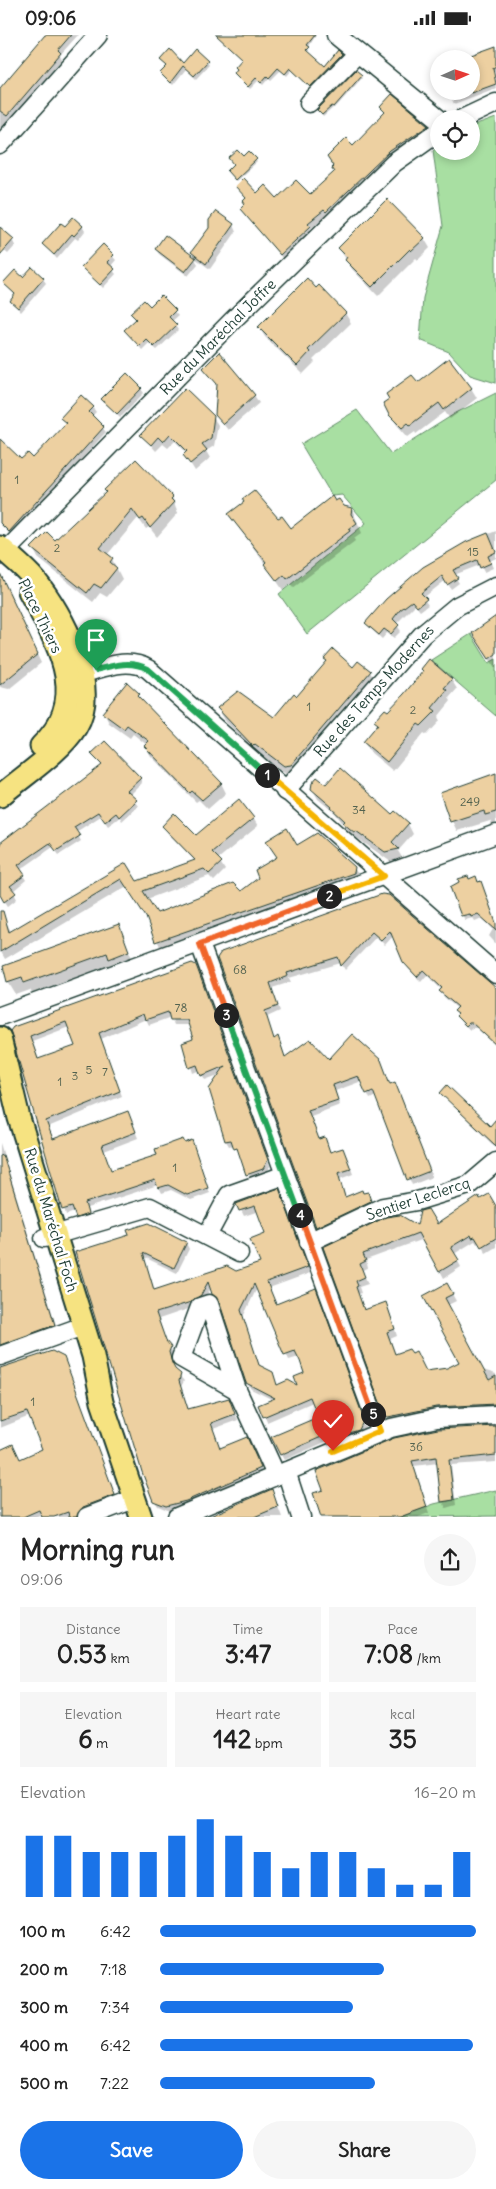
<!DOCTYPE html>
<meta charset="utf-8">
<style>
:root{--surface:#fff;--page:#f6f6f6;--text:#222;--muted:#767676;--accent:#1a73e8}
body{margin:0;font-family:Delius,sans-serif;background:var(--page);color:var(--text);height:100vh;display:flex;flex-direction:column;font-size:19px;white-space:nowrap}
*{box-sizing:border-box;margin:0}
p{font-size:16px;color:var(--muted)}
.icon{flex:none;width:28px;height:28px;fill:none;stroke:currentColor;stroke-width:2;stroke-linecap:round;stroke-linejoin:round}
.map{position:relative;height:1482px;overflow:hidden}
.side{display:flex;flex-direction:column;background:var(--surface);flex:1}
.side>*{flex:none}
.needle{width:32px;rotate:87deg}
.buttons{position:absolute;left:430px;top:15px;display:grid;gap:10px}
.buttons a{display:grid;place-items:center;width:50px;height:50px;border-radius:50%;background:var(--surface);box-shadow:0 2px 8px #0003;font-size:25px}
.pin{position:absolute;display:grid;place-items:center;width:42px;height:42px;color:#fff;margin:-51px -21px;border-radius:50% 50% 50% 0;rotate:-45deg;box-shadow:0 0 5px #0007}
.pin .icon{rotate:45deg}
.km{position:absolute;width:25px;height:25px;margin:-12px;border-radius:50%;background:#222;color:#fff;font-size:14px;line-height:25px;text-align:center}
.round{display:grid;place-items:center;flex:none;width:52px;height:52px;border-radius:26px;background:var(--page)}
.summary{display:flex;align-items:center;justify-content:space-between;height:85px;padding:0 20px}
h1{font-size:28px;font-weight:700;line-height:38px}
.figures{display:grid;grid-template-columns:repeat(3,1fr);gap:8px;height:85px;padding:5px 20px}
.figures div{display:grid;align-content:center;border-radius:0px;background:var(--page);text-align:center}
.figures b{font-size:25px;font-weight:700}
.figures small{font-size:14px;font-weight:400}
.figures p{font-size:14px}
.chart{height:140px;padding:10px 20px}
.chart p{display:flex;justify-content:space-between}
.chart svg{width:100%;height:90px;margin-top:5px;stroke:var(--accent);stroke-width:6}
.primary-button{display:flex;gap:10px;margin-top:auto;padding:10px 20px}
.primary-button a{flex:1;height:58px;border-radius:30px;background:var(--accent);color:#fff;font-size:20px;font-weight:700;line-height:58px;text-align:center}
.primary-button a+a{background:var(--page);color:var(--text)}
ul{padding:0 20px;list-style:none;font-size:16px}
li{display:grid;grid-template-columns:80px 60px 1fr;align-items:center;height:38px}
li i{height:12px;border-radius:6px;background:var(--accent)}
.status{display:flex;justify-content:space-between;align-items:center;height:35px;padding:0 25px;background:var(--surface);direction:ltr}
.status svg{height:14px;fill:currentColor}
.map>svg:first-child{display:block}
.green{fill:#a8dfa2;stroke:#648e6b}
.shadow{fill:#0003;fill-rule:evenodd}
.building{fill:#edd0a1;stroke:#1f3d34;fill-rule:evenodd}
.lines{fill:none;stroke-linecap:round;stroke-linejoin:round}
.minor-casing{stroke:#1f3d34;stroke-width:21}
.major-casing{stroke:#1f3d34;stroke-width:25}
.minor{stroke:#fff;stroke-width:18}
.major{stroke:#f6e381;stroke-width:21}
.split-1-casing{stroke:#fff;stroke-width:10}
.split-2-casing{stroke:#fff;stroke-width:10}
.split-3-casing{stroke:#fff;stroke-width:10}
.split-4-casing{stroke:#fff;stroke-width:10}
.split-5-casing{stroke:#fff;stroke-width:10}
.split-6-casing{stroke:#fff;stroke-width:10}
.split-1{stroke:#22a559;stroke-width:6}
.split-2{stroke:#f5b400;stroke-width:6}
.split-3{stroke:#f0652b;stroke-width:6}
.split-4{stroke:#22a559;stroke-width:6}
.split-5{stroke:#f0652b;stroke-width:6}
.split-6{stroke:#f5b400;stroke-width:6}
.labels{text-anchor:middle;stroke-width:5;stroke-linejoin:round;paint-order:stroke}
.number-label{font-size:12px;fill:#52624f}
.street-label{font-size:15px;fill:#1f3d34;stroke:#fff}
</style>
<div class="status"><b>09:06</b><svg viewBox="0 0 49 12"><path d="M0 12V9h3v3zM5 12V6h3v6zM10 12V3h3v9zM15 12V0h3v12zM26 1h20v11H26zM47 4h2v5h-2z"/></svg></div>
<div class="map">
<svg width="496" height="1482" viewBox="0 0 496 1482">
<rect width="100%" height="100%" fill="#fff"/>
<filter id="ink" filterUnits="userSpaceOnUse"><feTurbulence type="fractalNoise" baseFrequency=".02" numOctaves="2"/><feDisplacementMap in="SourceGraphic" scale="10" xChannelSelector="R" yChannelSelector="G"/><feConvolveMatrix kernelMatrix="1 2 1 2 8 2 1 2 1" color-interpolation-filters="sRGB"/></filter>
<g filter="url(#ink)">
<!-- green -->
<g class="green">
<polygon points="496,83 496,348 470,340 449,317 420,305 423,263 443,191 433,115 439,110 439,116 471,116 471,92"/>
<polygon points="496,358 496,445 307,599 279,559 366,488 342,460 332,461 301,409 357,375 391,419 456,378"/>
<polygon points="471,599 489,628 496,624 496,681 431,625"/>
<polygon points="496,1455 496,1481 400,1482 434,1469"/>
</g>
<!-- shadow -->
<g class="shadow">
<polygon points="47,0 78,0 60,20 62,24 0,97 0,55"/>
<polygon points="249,0 316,0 308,13 309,18 325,32 341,20 343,23 312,54 292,35 287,41 281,35 271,45 269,43 263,50 258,46 250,54 236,39 243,25"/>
<polygon points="496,12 496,36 494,37 496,53 454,69 448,56 471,56 471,24 466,24"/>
<polygon points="455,20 457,24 446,24"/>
<polygon points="207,27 209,30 196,44 186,34 173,50 164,42 168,32 164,28 183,29"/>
<polygon points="356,37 362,43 335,73 334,72 323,82 318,75"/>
<polygon points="392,61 431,95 330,181 328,179 310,194 312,197 283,224 245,179 257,160 277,165 310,161 335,138 353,111 386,78 382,72"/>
<polygon points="249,118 257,127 236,146 230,138"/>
<polygon points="233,190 236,197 210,234 196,224 192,217 211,193"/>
<polygon points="82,191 85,196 78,205 75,203 57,224 44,209 65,193"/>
<polygon points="0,198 4,198 16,210 8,219 0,212"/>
<polygon points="424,203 430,213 418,225 416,223 378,261 352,234 339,213"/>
<polygon points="103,211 116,225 110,232 116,239 103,253 83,232"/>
<polygon points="156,214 195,224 198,229 188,241 159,219"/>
<polygon points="23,243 43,244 46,248 21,277 11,266 16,261 5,249"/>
<polygon points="316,254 345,278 351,288 313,325 315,327 303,339 265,302 259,292"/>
<polygon points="161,262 178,281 172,286 178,295 157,315 149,308 142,315 126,295 136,285 132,279 150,272"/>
<polygon points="205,333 254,360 259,368 228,395 216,380 219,351"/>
<polygon points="418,349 471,353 477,363 450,384 445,377 416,399 415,397 408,402 397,390 384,369"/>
<polygon points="141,354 144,358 120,382 102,364"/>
<polygon points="93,373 96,377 92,381 106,397 12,501 0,489 0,405 22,426 33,425 66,389 62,383"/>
<polygon points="213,382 218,390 214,411 206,416 210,423 195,436 185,420 187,418 175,406 168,413 163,409 156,416 142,400"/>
<polygon points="107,458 172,462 178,478 157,502 149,492 146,494 138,483 107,520 112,524 122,544 107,562 100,558 93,567 38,523 33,513 55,507"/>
<polygon points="335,468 352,474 362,498 354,504 355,506 293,553 290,549 283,555 230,479 278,485 291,495"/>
<polygon points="496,496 496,523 490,526 493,533 484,537 480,530 454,540 459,548 451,554 446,545 423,563 428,570 420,576 415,570 396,589 401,596 394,603 387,598 382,604 370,593 367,588 466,508"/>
<polygon points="0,542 41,628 9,654 0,652"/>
<polygon points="496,582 496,633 495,633 480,608"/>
<polygon points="353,634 370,637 378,651 293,744 251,715 246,706 226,687 218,673 274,684"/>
<polygon points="451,644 457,654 449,663 451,666 438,682 440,686 427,700 424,698 393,736 370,717 364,707 378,691 376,686"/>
<polygon points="127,649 221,748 226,758 208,774 199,765 196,767 151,721 145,711 147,710 133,699 130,703 109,688 104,678"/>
<polygon points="93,719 140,743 142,748 130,760 138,771 122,786 120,782 108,791 101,781 76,797 81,806 59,820 53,812 20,835 26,845 13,856 17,864 8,871 0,859 0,809 102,731"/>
<polygon points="496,739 496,788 492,790 490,786 457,796 452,786"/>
<polygon points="326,751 408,789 413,799 398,816 403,824 391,827 350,798 335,778 318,764 312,753"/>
<polygon points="253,783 258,791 218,824 225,835 214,846 209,841 147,864 157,879 240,857 260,843 354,833 359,841 161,914 148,883 127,851 5,924 1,917 0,884 4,883 11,897 126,830 137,847 195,826 168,798 163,791 196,802"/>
<polygon points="469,845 481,847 483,852 496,889 496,909 489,901 493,894 482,883 475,886 473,883 465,885 462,880"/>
<polygon points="382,860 496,955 496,1011 477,993 472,993 470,995 461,987 456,976 458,974 444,962 441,957 442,955 427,940 421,947 408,933 393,901 385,910 376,902 345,935 341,928 289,943 291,947 272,953 280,976 267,982 274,1005 278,1003 286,1023 383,1032 391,1050 395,1048 398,1054 432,1142 412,1150 376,1061 370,1064 362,1046 335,1056 340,1070 311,1081 319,1106 325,1104 331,1119 343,1115 346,1120 353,1139 340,1144 346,1163 370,1164 373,1172 320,1197 218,923"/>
<polygon points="118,891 135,930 33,960 30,955 16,960 8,947 4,932"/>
<path d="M196,931L270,1131L266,1140L251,1144L240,1118L234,1110L229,1111L226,1106L210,1054L221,1039L205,1045L200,1035L193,1038L184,1009L195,1005L190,990H174L171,982L149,990L146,984L101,1004L122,1061L48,1092L54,1105L130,1083L138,1103L104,1116L111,1137L191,1107L210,1158L191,1165L171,1155L162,1158L158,1150L87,1173L88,1178L76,1181L75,1177L66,1180L12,997ZM69,992L77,1011L39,1025L32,1006Z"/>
<polygon points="441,1058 490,1092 496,1086 496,1113"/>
<polygon points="0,1108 58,1297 0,1318"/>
<path d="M282,1161L310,1238L269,1253L276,1270L318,1260L366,1390L362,1401L333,1410L330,1405L284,1425L281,1420L320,1382L313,1367L267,1387L260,1371L273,1365L251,1354L247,1348L222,1269L216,1265L211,1252L204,1266L194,1272L159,1284L167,1310L174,1319L172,1324L175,1336L184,1346L181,1352L189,1375L231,1370L238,1385L213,1394L221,1414L250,1409L263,1439L190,1471L170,1476L158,1471L154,1465L76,1218L186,1208L189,1214L177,1238L144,1222L155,1256L236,1238L261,1229L266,1199L259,1176L244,1181L238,1169ZM257,1253L289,1325L299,1322L306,1338L300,1353L277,1351L272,1338L260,1332L243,1282Z"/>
<polygon points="496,1173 496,1212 486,1218 480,1207 477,1209 475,1206 454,1219 461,1232 444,1243 423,1204 366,1225 368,1233 362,1235 368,1249 359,1252 361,1258 358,1259 365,1276 389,1275 397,1301 390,1304 396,1320 426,1338 448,1334 461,1327 425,1261 447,1250 456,1266 448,1270 483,1335 496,1339 496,1376 390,1387 325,1213 418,1192 437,1191"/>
<polygon points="64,1323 116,1465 80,1482 43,1482 42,1479 35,1482 0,1482 0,1416 20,1425 44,1415 30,1381 0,1393 0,1335"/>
<polygon points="496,1392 496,1427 451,1430 456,1470 446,1473 443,1467 438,1428 414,1431 429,1478 418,1482 329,1482 314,1459"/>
<polygon points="272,1456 282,1482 212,1482"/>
</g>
<!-- building -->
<g class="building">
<polygon points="45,0 71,0 58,15 61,18 7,81 0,76 0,53"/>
<polygon points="216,0 315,0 307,10 310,12 307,15 325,31 338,15 342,19 310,52 290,33 285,39 278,33 269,43 267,41 261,48 256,43 248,52 234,38 237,34 235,32 242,24"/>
<polygon points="496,11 496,31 493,33 496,49 471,58 471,20"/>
<polygon points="170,14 183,28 195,14 208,26 194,41 183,31 170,48 160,38 167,31 160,25"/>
<polygon points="356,35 362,40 334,72 332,71 322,80 317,75"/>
<polygon points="392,59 429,90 390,116 326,177 324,175 308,188 311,191 280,220 240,174 245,169 243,166 246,163 235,151 243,143 257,158 265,150 277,163 296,145 310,159 334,137 331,133 333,131 327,122 346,103 353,110 385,77 380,72"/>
<polygon points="238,115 244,121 249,116 257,124 235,145 227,136 234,129 229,123"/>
<polygon points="387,164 425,203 411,216 410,214 372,252 345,225 347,222 338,213"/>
<polygon points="216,176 234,189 206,229 191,217 209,193 209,185"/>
<polygon points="73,182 83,191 74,201 72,199 54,220 42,209 61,188 65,191"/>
<polygon points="0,192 14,204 0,220"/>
<polygon points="165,200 196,223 185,237 155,214"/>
<polygon points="103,209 114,220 107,227 115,234 100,250 81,232"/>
<polygon points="32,232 44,243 18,273 10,266 15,259 3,248 15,235 23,242"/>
<polygon points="307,243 316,253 319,250 346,278 308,315 310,317 297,331 258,292"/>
<polygon points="161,260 176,275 169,282 177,290 154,312 146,304 139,311 124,295 136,284 130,278 144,265 150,271"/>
<polygon points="219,317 255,360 223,389 215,380 217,349 203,333"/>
<polygon points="449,323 472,353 444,375 439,368 410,390 408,388 402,393 389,380 383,368 389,364 386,359 412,340 418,347"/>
<polygon points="127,338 142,353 117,379 101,364"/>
<polygon points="185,353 214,381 211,403 202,409 207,415 190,429 183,420 187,416 170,399 163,407 158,402 151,410 140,400"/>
<polygon points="81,360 94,372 89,377 104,392 9,497 0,488 0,404 21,424 28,418 33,423 66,388 60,383"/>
<polygon points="136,424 173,462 171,464 174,467 150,493 143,483 140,485 132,474 100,513 113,523 110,527 117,533 101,553 94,549 87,558 31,513 47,497 55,505 106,457 104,455"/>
<polygon points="254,455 278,483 282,481 291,493 332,461 335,466 339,464 344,471 352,473 351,479 357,488 349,494 350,496 287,544 284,540 277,546 264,529 266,527 228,479 244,467 242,464"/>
<polygon points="488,498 496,517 488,521 491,528 480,533 477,525 453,535 458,543 447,550 442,541 421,558 427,564 417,572 412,566 400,575 393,584 399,590 391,599 384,594 379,600 365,588 386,564 423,532 466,507"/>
<polygon points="0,538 38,619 0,650"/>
<polygon points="496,581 496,619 489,624 472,598"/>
<polygon points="333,614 353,632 358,626 371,636 291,730 284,731 255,709 253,711 217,673 238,656 274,682 294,658 297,661 327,626 324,624"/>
<polygon points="429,624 452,644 444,653 447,655 432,673 436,676 421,691 418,689 387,727 363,707 378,689 374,686 385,674 388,676 404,659 423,636 421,634"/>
<polygon points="127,647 140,659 138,661 222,748 202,765 192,756 190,758 144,711 149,706 127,690 124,694 102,678"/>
<polygon points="105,706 141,743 127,756 137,765 119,782 116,778 105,787 98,777 74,792 80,801 56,816 50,808 18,830 25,840 10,851 16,858 4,867 0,860 0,808 102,730 91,719"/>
<polygon points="340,733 392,779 395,776 409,788 392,807 399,814 385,817 356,796 355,798 343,788 345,786 331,773 332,772 311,754 312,748 317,742 326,749"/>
<polygon points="496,738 496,777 485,780 484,776 450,787 440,758"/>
<polygon points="239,764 254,783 212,817 222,827 209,839 204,834 143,856 157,878 233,848 241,856 258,843 255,835 277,822 266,806 287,793 297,810 317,798 355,832 354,838 155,907 146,882 121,844 0,917 0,876 3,876 9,897 126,828 137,846 195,825 162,791 174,778 196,800"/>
<polygon points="468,841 469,844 476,841 478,847 481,846 496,888 496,895 478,879 471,882 470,879 461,881 450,852 459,847 458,844"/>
<polygon points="382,859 389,860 496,953 496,1010 472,988 469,988 466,991 456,981 458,979 454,976 458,972 439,956 442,953 423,935 417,942 403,927 390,896 381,905 372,897 341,931 338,922 287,938 288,941 270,948 278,971 265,976 274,1004 278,1001 285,1022 310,1004 329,1024 352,999 381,1025 390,1049 395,1047 430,1136 407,1145 373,1056 366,1059 358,1041 333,1050 338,1065 308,1075 319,1104 325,1102 330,1117 343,1113 351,1134 338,1138 345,1162 362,1155 363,1158 368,1157 371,1166 316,1192 217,923 221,917"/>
<polygon points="119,889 129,916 109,924 107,918 24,948 22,942 7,947 3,931"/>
<path d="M192,928L196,930L268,1125L263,1134L246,1140L237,1113L234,1114L231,1105L225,1106L209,1054L225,1031L201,1041L197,1030L189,1033L182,1008L193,1004L187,985H170L168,977L145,985L143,979L99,998L120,1056L46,1086L53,1104L128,1076L136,1097L102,1110L111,1135L157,1120L155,1114L183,1104L185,1108L192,1105L208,1153L187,1160L168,1150L158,1153L155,1145L85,1168L88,1179L76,1183L72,1172L62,1175L10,996L13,992ZM66,987L75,1011L38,1024L30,1001Z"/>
<polygon points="447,1050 490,1091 496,1084 496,1111 440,1058"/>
<polygon points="3,1120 55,1290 0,1310 0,1121"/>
<path d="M279,1153L308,1232L267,1247L276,1269L316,1253L364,1384L359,1395L328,1404L326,1400L280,1420L271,1402L318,1382L310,1362L263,1382L258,1370L275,1363L246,1348L219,1266L212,1259L208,1247L201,1260L191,1267L156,1278L166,1306L171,1312L169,1317L172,1328L175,1334L181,1339L179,1346L188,1374L229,1363L235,1379L211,1388L220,1413L247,1402L261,1433L186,1466L166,1471L153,1466L142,1437L75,1217L129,1200L127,1195L149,1188L187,1207L174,1233L143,1218L154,1255L227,1231L236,1236L260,1228L250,1204L265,1198L255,1171L239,1176L236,1169ZM254,1249L284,1320L295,1316L300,1326L304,1338L294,1342L297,1350L288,1345L277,1350L273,1337L259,1330L241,1275Z"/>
<polygon points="489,1159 496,1171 496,1203 481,1212 475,1202 472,1203 471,1200 451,1212 459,1225 439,1237 418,1198 363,1219 366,1226 360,1229 365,1242 356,1246 358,1251 356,1252 364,1275 386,1267 395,1294 387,1297 395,1319 409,1314 412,1318 416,1316 426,1336 447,1333 459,1327 423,1261 447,1248 453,1259 445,1263 489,1345 496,1341 496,1369 436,1372 388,1382 385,1381 323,1212 386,1182 400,1180 417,1190 420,1176 428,1174 437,1189 479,1161 480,1164"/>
<polygon points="52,1316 64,1322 115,1460 83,1472 77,1482 69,1482 68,1477 54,1482 42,1482 39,1475 23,1482 0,1482 0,1415 13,1409 20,1424 42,1414 27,1377 0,1386 0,1333"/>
<polygon points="496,1391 496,1420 449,1425 454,1465 441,1467 436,1422 412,1426 427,1472 400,1482 321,1482 313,1458 323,1455 316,1436 394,1403 438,1394"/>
<polygon points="272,1454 278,1472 254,1482 208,1482"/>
</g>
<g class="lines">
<defs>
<g id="minor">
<polyline points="336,0 439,84"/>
<polyline points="309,68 358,18"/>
<polyline points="462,84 496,68"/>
<polyline points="0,110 98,0"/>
<polyline points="5,517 232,286 394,128 439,96"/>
<path d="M83,638C104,633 127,622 148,634L496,939"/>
<polyline points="285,756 422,600 457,571 496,551"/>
<polyline points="200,909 380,1397"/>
<polyline points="0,981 496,799"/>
<polyline points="207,1201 229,1160 285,1140"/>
<polyline points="44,1203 150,1172 239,1218"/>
<polyline points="309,1207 383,1172 417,1166 469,1150 496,1127"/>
<polyline points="0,1321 83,1291"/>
<polyline points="237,1355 181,1323 200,1272 209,1269 237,1355 276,1440"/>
<polyline points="286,1436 301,1482"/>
<polyline points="87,1482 134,1464"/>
<polyline points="177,1482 391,1393 437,1383 496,1380"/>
</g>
<g id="major">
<path d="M0,512C12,523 25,533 36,546C63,579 101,651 76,692C62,716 22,742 0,761"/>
<path d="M29,556C56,607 93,662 41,711"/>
<polyline points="0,1003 19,1083 93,1321 102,1367 141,1482"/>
</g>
</defs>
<!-- minor casing -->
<use href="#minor" class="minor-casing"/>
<!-- major casing -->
<use href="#major" class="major-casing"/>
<!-- minor -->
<use href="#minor" class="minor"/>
<!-- major -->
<use href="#major" class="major"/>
</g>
</g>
<g class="lines" filter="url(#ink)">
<defs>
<path id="split-1" d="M96,635C114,630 130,625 148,634L267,740"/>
<polyline id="split-2" points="267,740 384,841 329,861"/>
<polyline id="split-3" points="226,980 200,909 329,861"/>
<polyline id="split-4" points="226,980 300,1180"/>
<polyline id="split-5" points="300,1180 373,1379"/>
<polyline id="split-6" points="333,1416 380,1396 373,1379"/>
</defs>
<!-- split-1 casing -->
<use href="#split-1" class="split-1-casing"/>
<!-- split-2 casing -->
<use href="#split-2" class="split-2-casing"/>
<!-- split-3 casing -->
<use href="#split-3" class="split-3-casing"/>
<!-- split-4 casing -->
<use href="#split-4" class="split-4-casing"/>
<!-- split-5 casing -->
<use href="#split-5" class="split-5-casing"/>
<!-- split-6 casing -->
<use href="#split-6" class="split-6-casing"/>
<!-- split-1 -->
<use href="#split-1" class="split-1"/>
<!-- split-2 -->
<use href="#split-2" class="split-2"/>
<!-- split-3 -->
<use href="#split-3" class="split-3"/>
<!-- split-4 -->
<use href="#split-4" class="split-4"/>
<!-- split-5 -->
<use href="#split-5" class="split-5"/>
<!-- split-6 -->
<use href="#split-6" class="split-6"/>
</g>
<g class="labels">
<!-- number labels -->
<g class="number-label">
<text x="17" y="449">1</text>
<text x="57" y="517">2</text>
<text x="473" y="521">15</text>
<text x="309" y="676">1</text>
<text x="413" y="679">2</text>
<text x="470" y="771">249</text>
<text x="359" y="779">34</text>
<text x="240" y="939">68</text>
<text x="181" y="977">78</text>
<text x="89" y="1039">5</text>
<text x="105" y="1041">7</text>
<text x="75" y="1045">3</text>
<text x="60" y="1051">1</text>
<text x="175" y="1137">1</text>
<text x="33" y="1371">1</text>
<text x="416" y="1416">36</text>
</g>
<!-- street labels -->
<g class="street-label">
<text transform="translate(218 302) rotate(-45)" y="5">Rue du Maréchal Joffre</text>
<text transform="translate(40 581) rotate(64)" y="5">Place Thiers</text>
<text transform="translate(374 656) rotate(-48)" y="5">Rue des Temps Modernes</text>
<text transform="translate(418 1164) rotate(-18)" y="5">Sentier Leclercq</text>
<text transform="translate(51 1185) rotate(73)" y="5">Rue du Maréchal Foch</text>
</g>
</g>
</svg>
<div class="buttons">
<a><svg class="needle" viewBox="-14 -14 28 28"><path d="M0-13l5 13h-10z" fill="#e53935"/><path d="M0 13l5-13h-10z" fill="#767676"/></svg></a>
<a><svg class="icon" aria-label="locate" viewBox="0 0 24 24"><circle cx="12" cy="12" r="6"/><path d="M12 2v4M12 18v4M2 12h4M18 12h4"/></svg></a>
</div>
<div class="pin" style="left:96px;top:635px;background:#1e9e55"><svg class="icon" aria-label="arrive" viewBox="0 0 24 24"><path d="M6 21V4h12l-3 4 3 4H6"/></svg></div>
<div class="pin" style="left:333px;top:1416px;background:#d93025"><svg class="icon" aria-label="check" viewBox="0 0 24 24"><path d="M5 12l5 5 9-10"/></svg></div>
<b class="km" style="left:267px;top:740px">1</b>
<b class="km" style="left:329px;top:861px">2</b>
<b class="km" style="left:226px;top:980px">3</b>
<b class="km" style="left:300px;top:1180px">4</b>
<b class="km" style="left:373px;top:1379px">5</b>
</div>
<section class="side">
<div class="summary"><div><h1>Morning run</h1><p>09:06</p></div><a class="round"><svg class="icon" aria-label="share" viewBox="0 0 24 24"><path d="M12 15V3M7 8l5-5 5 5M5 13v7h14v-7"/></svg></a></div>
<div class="figures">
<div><p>Distance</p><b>0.53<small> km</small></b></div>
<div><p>Time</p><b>3:47</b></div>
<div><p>Pace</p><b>7:08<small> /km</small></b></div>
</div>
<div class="figures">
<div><p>Elevation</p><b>6<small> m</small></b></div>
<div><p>Heart rate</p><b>142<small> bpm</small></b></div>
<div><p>kcal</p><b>35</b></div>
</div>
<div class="chart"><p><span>Elevation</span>16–20 m</p>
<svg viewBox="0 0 160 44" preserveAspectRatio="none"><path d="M5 44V14M15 44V14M25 44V22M35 44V22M45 44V22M55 44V14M65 44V6M75 44V14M85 44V22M95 44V30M105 44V22M115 44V22M125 44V30M135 44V38M145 44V38M155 44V22"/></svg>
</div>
<ul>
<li><b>100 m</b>6:42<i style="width:100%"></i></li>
<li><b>200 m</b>7:18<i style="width:71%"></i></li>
<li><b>300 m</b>7:34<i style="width:61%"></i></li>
<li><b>400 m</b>6:42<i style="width:99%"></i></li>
<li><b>500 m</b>7:22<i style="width:68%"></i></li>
</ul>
<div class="primary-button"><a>Save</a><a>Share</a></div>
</section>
